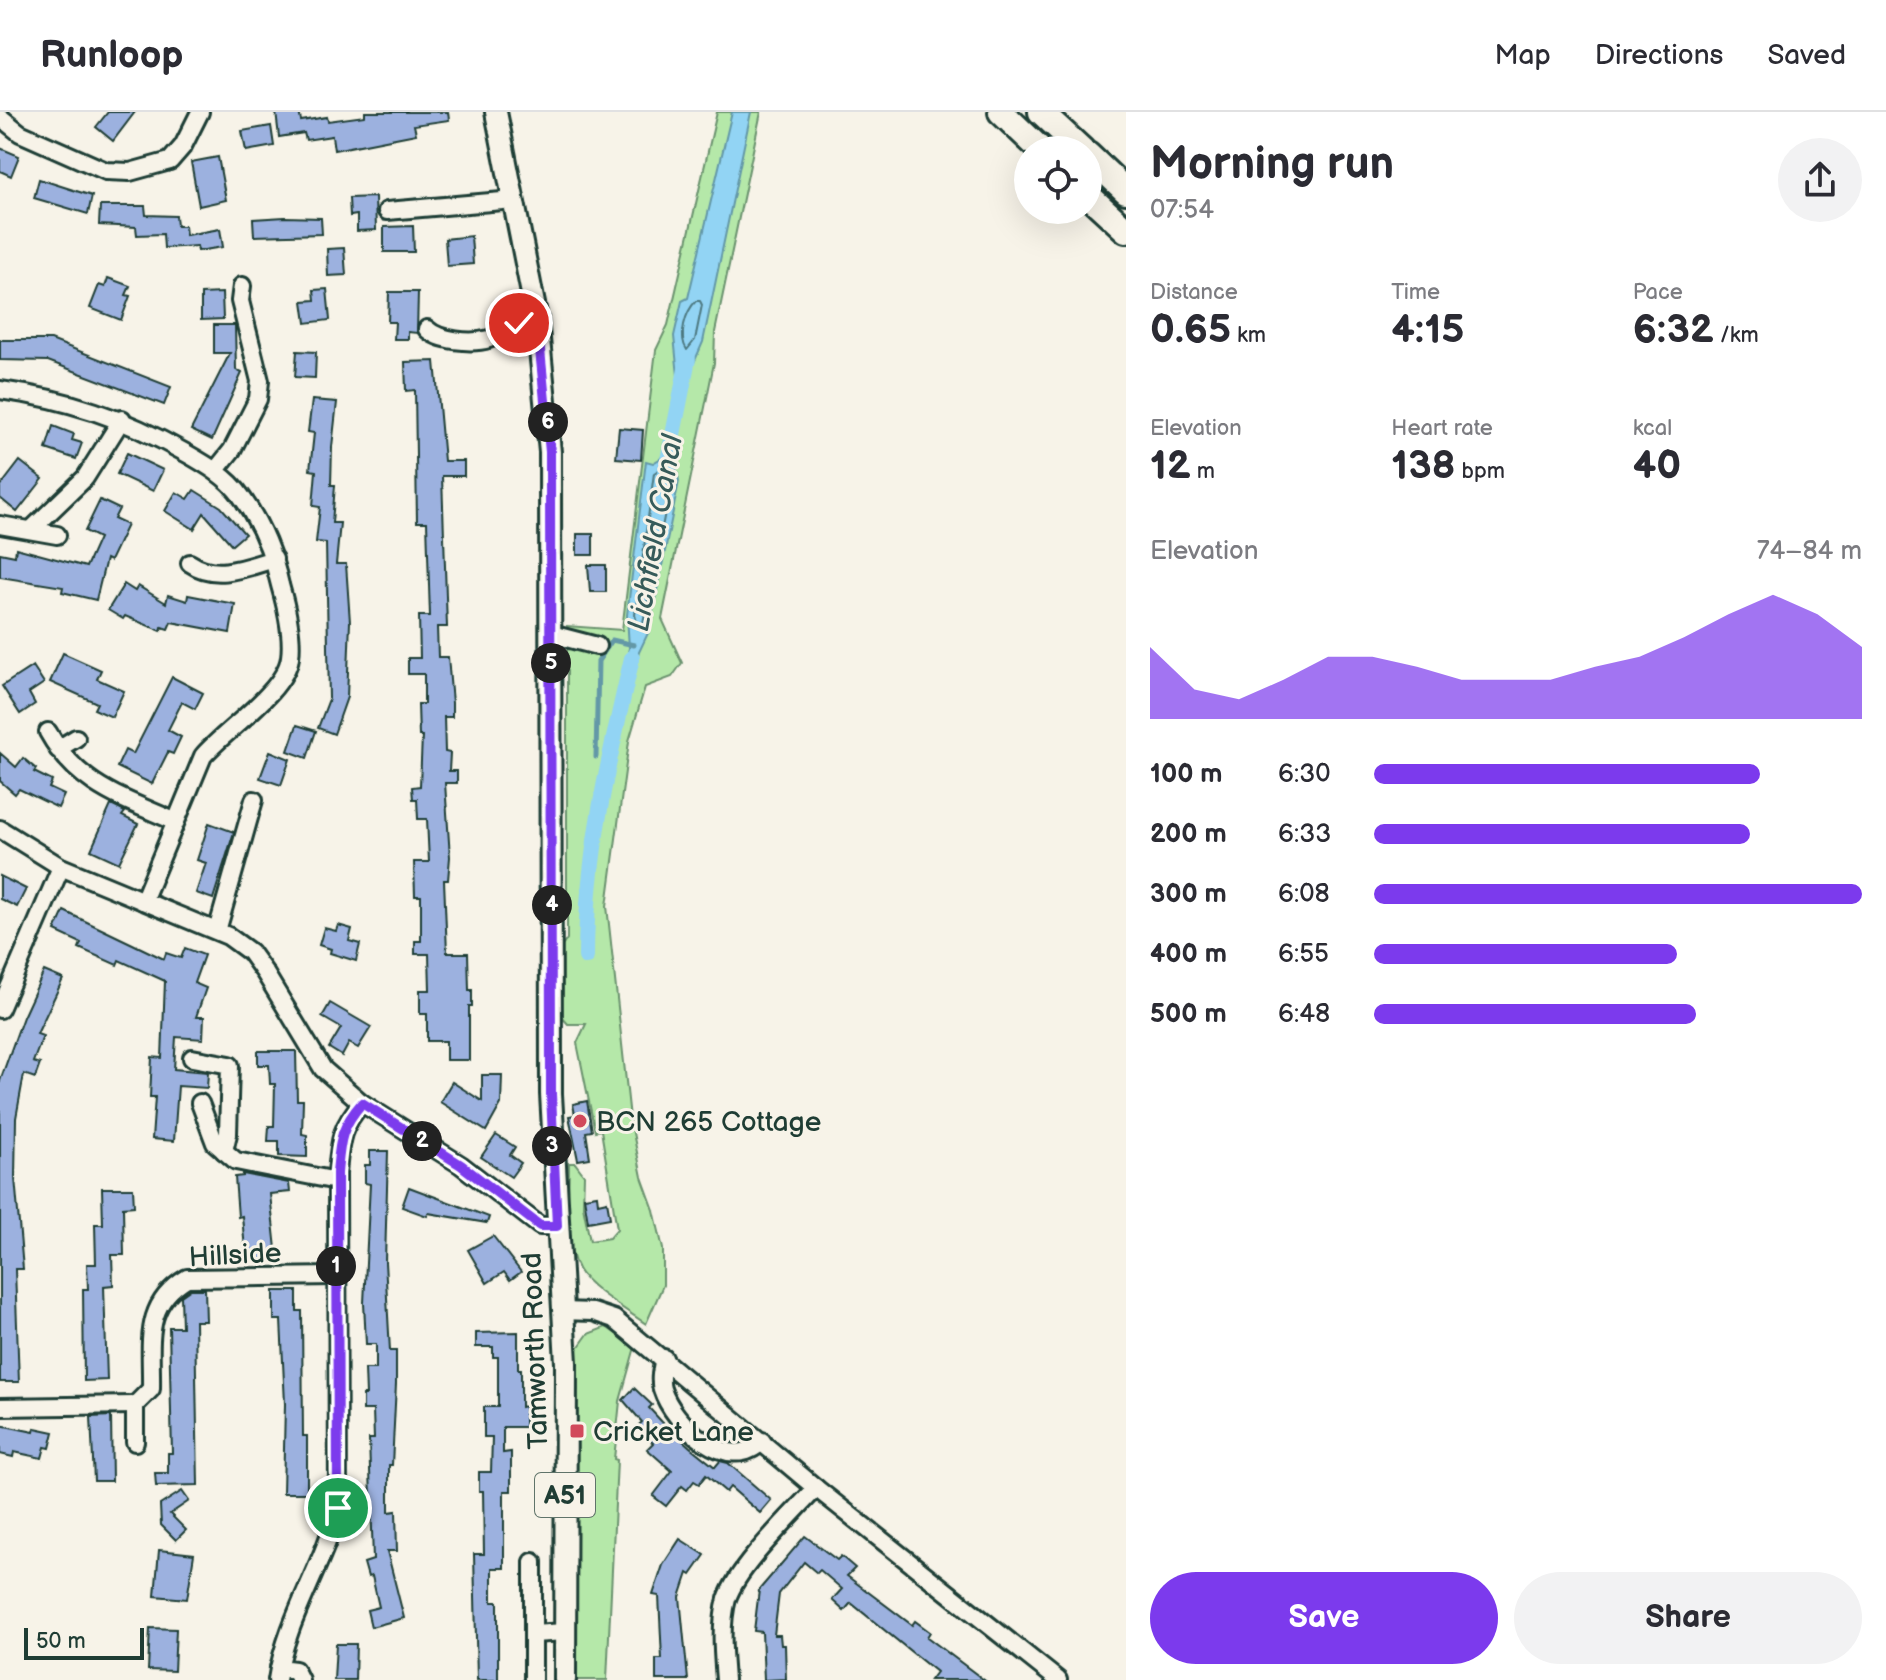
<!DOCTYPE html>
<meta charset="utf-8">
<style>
:root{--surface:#fff;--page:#f2f2f3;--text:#2b2b33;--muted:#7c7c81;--line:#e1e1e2;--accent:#7c3aed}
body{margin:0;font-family:"Balsamiq Sans",sans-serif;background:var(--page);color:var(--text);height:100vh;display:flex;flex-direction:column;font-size:30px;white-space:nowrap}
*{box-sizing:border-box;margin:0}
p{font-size:26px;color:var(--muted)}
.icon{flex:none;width:44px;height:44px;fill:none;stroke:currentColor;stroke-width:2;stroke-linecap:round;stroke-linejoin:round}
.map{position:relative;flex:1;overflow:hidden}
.details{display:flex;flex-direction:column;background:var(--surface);width:760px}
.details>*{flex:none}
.tools{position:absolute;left:1014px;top:24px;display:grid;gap:16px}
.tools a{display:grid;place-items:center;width:88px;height:88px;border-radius:50%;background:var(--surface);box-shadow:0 8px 32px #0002;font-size:40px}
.scale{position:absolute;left:24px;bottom:20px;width:120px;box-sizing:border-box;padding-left:8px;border:4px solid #1f3d34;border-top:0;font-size:22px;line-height:28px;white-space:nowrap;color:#1f3d34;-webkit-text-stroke:6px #f7f3e8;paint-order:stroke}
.pin{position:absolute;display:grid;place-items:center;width:68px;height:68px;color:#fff;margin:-34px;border:4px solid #fff;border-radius:50%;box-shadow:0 2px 8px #0007}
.km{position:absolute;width:40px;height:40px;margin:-20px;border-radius:50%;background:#222;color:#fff;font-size:22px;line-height:40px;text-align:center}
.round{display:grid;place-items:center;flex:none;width:84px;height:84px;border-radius:42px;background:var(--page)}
.overview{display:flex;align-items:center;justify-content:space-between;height:136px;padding:0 24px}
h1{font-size:44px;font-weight:600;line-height:60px}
.stats{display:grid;grid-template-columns:repeat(3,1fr);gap:12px;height:136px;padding:8px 24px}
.stats div{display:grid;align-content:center}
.stats b{font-size:40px;font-weight:600}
.stats small{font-size:22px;font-weight:400}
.stats p{font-size:22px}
.chart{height:224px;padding:16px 24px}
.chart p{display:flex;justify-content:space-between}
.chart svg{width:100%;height:144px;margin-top:8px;fill:var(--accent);opacity:.7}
.action{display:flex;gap:16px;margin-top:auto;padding:16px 24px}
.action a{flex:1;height:92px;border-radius:48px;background:var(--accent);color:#fff;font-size:32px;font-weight:600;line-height:92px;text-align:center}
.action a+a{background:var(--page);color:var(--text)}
ul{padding:0 24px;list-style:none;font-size:26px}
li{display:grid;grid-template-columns:128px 96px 1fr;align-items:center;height:60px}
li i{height:20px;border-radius:10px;background:var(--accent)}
header{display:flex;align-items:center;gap:48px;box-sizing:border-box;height:112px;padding:0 40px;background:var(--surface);border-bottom:2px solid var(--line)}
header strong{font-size:38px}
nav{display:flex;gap:44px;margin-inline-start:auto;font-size:28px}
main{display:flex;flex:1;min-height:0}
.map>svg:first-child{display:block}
.green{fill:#b5e8a9;stroke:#6a926e;stroke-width:2}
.water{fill:#92d4f4;stroke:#6498a7;stroke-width:2}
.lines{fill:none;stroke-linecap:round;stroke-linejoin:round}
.shore{stroke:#4d7981;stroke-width:2}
.stream{stroke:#6498a7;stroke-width:5}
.canal{stroke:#92d4f4;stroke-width:16}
.building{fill:#9cb1df;stroke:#1f3d34;stroke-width:2}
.minor-casing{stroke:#1f3d34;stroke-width:22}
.major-casing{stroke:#1f3d34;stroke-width:26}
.highway-casing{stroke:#1f3d34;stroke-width:30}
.minor{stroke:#f7f3e8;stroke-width:16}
.major{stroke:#f7f3e8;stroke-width:20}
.highway{stroke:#f7f3e8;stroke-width:24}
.route-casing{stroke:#fff;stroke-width:16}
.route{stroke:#7c3aed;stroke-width:10}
.poi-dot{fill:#d1495b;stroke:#f7f3e8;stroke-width:3}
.labels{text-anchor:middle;stroke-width:6;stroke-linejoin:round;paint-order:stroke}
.shield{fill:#f7f3e8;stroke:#60746a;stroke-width:2}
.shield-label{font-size:26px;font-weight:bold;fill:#1f3d34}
.poi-label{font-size:28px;fill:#1f3d34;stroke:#f7f3e8;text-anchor:start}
.street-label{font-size:28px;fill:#1f3d34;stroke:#f7f3e8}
.water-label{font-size:30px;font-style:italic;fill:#365b5a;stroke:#f7f3e8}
</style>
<header>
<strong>Runloop</strong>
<nav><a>Map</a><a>Directions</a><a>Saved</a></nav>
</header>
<main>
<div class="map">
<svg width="1126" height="1568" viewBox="0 0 1126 1568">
<rect width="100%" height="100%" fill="#f7f3e8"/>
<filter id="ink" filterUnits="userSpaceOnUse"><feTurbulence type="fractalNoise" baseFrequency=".0125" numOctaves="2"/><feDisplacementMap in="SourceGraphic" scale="16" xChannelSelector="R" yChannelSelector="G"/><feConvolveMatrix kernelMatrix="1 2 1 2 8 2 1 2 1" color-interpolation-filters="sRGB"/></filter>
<g filter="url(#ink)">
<!-- green -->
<g class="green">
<path d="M717,0H761L715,220L714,251L662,507L682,551L672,565L645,575L629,629L607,794L630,1006L642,1065L654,1098L663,1137V1173L646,1212C628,1199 588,1176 578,1157C563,1129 569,1082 569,1051H575L584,1063L583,1094L590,1129L609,1126L617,1117L601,1018L595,1019L577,931L586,912H568L561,904V836L567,827V514L622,518L656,238L668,213Z"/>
<polygon points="606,1215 635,1235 620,1289 614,1347 617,1348 607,1568 571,1568 575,1240 588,1222"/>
</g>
<!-- water -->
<g class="water">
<polygon points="732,0 751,0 703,230 687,267 678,264 674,224 682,189 688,186"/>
<polygon points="665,337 673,339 679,369 649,519 639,540 631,570 621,567 629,536 627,503 646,349 653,351 661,346"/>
</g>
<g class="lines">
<!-- shore -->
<g class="shore">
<path d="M696,189H700L702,193L695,228L687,238C678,225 685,200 696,189Z"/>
<polygon points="665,354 671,370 643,511 638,514 635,503 654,361"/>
</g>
<!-- stream -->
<polyline class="stream" points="596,645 598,549 612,528 634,533"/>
<!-- canal -->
<g class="canal">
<polyline points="666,358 688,247"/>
<path d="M586,845C586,743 609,645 632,546"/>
</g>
</g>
<!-- building -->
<g class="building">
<polygon points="108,0 135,0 113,29 96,15"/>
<polygon points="276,0 299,0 301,9 327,5 328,9 365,4 365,0 448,0 449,8 414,13 416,22 334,38 332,24 306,28 304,21 279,25"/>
<polygon points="271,14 274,34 246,39 242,19"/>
<polygon points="0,36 19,44 11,64 0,59"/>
<polygon points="218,45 226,88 199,94 191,50"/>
<polygon points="39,67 92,84 88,102 34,86"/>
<polygon points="375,85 376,118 357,119 357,103 350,104 349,86"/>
<polygon points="100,94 145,94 146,103 176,104 177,114 185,114 186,123 220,117 223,135 198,139 197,134 164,136 163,122 137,123 136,115 99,113"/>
<polygon points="285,105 321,106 322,122 254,124 253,107"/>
<polygon points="413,114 414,140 384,140 384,115"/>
<polygon points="471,124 473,152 447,154 445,127"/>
<polygon points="344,136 346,163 328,164 327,137"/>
<polygon points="108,166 130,174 126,183 130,184 121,208 90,196 99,173 105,175"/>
<polygon points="327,177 330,208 306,211 303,189 315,188 314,178"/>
<polygon points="389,180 418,180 417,221 408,220 408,227 394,227 395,210 388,210"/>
<polygon points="222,181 223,207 201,208 201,182"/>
<polygon points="214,213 235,213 236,258 242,261 212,328 191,318 230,241 214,241"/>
<polygon points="0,228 51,228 171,275 164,293 48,249 0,248"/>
<polygon points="297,239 316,240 315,266 295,265"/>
<polygon points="435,249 444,349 464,349 464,364 442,364 447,515 437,515 438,545 448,545 452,591 452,605 444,605 445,640 450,641 449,659 457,659 457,671 445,671 450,745 448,768 444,768 447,841 468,841 469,878 472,878 472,894 469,894 469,948 446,948 446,929 427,929 427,902 420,902 420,878 430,878 429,842 415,842 415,829 421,829 421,784 415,784 414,750 429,750 427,707 418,707 417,687 413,687 412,675 420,674 422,624 419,624 418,592 424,592 424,562 408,562 408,546 420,546 419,504 430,504 427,410 417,410 415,278 406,279 405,250"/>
<polygon points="312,288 337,290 332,335 331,373 335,373 332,411 340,411 336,452 346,452 350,510 347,585 334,622 318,616 329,587 326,431 316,430 320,395 313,394 316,359 310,358 314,321 308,320"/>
<polygon points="53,314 74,322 72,328 82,331 76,347 46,337"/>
<polygon points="619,316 643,318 641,348 616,346"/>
<polygon points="127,341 163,358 153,379 117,362"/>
<polygon points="20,349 43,367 17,400 0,386 0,375"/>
<polygon points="194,378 221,395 245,422 232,433 204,401 194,417 165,399 176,380 188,387"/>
<polygon points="100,388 119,397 114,407 127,413 110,449 106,447 96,488 62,480 63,475 0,465 0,441 15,444 16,436 86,455 99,426 85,419"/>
<rect x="577" y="422" width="16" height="21"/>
<polygon points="588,453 606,453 606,480 590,480"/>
<polygon points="124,472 135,479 138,474 166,491 168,483 187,489 188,483 235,492 230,521 171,510 168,517 162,515 161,519 125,504 123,507 108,498"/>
<polygon points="63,541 101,558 97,567 124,579 112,605 94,597 97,591 50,570"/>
<polygon points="33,554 44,571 29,581 35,592 20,602 2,574"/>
<polygon points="172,565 203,581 195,597 182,590 168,618 181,625 173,642 168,640 152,672 117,655 125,638 133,642"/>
<polygon points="297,613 316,619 307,646 288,639"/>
<polygon points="270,639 290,647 281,673 260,666"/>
<polygon points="0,641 16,655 23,646 36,657 34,660 52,669 49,676 64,683 58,696 19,677 15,682 0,669"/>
<polygon points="111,693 125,700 122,704 138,712 119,751 91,738"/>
<polygon points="209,711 234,720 213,787 196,781 206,751 197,748"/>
<polygon points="0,764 26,777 17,795 0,787"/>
<polygon points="64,799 164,847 166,841 181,846 185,836 204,843 194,871 206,876 196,905 204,905 203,927 176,925 174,957 208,960 207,976 178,974 174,1029 152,1027 155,985 150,985 152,945 162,946 165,869 119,848 117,853 79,836 81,831 55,819"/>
<polygon points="338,813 352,817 349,829 360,832 356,849 330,841 331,837 319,833 324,816 336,819"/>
<polygon points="44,859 63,867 37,922 43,924 33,950 40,952 35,966 24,962 16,1006 15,1066 23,1157 15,1157 19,1270 0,1270 0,969 23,905"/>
<polygon points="330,891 371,915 358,936 349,931 342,944 329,936 341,916 322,905"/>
<polygon points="258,939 296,939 297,988 303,988 302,1022 307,1023 307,1045 279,1044 279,1029 268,1029 269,1014 274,1014 275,972 270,972 269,953 258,953"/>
<polygon points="482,963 502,963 501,992 486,1019 440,990 452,970 482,989"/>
<polygon points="587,989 592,1019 586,1020 590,1046 578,1048 569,1004 575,1003 573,992"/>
<polygon points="496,1023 515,1035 510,1043 521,1051 511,1065 481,1045"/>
<polygon points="370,1039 388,1039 385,1150 390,1239 396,1239 396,1272 392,1353 389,1353 389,1400 396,1399 397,1439 387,1439 404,1506 371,1515 367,1498 379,1495 372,1464 368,1465 364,1451 373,1448 369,1327 374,1327 373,1298 363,1298 363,1283 366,1283 365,1257 376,1257 376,1232 366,1232 364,1191 370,1072 365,1071 365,1053 370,1053"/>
<polygon points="243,1062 289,1071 290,1080 270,1082 277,1146 246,1149 242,1104 238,1105 235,1065 243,1064"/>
<polygon points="409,1075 489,1105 487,1111 428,1101 427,1104 402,1095"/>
<polygon points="102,1076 133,1076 134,1094 123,1095 124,1143 112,1143 113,1173 104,1174 107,1268 84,1269 83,1177 88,1177 87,1152 96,1152 95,1112 103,1112"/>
<polygon points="597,1083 598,1091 607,1089 610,1106 588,1110 584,1085"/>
<polygon points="493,1124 521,1160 510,1168 504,1160 487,1171 468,1138"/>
<polygon points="191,1177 205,1177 206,1209 195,1209 198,1373 156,1374 155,1361 168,1361 168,1341 172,1341 169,1215 182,1215 181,1184"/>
<polygon points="274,1179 297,1179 297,1199 302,1199 303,1324 307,1324 307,1381 283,1381 285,1292 281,1208 274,1208"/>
<polygon points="518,1220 518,1257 521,1257 521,1295 525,1294 525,1315 503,1315 503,1341 511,1340 511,1379 504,1379 504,1456 492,1456 492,1490 498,1490 498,1568 477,1568 474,1442 484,1442 483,1379 479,1379 479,1360 491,1360 492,1325 484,1325 484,1295 498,1295 498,1245 493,1245 493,1235 476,1235 476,1221"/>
<polygon points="634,1276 652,1293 649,1296 662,1310 690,1335 715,1355 720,1349 728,1351 771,1388 760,1401 730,1375 726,1380 706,1363 699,1372 694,1369 687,1378 682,1374 666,1394 653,1384 672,1359 647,1337 653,1331 636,1316 642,1310 623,1288"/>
<polygon points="111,1304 112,1369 94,1369 91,1305"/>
<polygon points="0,1313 34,1320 35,1316 54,1320 50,1336 45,1335 42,1346 14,1340 13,1345 0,1342"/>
<polygon points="182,1379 189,1389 170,1402 186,1418 176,1428 161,1413 160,1393"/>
<polygon points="805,1424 837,1448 841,1444 855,1456 847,1464 912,1513 915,1509 930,1520 927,1525 984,1568 930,1568 936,1560 851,1491 844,1499 832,1488 842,1477 820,1458 817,1461 804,1450 779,1482 774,1523 780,1523 781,1533 785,1533 786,1567 764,1568 762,1520 754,1519 759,1478"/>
<polygon points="680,1427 705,1443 691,1463 688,1461 680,1485 688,1568 656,1568 656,1547 662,1547 659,1484 653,1483 663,1453"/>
<polygon points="159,1438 194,1442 187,1487 155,1484"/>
<polygon points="150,1516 176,1517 174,1559 148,1558"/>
<polygon points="336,1532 356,1532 355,1568 334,1568"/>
</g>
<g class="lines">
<defs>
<g id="minor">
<polyline points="0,5 20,21 106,59 130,60 170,49 183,34 200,0"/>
<polyline points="387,99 514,88"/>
<path d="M427,217C439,229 472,232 489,227C506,221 519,211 537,207"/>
<path d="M0,278C67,287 124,306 184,340C205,352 227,364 241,384C260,410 273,441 280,473C286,494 293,524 290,545C286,579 225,618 203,644L143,789"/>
<polyline points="216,358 232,338 258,287 260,269 240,189 242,174"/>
<polyline points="0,413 57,423"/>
<polyline points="31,418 85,366 122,307"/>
<path d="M190,451C216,469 247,455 274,447"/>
<polyline points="551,522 597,534"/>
<path d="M48,620C77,673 122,686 174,709"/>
<polyline points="58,637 76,626"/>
<polyline points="0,717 61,755 228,824 250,840 265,861 323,957 362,991 461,1053 540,1114 557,1114"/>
<polyline points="217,819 254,688"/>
<polyline points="0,897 61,755"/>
<polyline points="192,946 230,953 228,1022 224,1039"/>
<polyline points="200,991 215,1031 236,1049 337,1069"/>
<polyline points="562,1199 593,1200 614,1207 816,1376 1058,1568"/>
<path d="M664,1246C662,1256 659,1267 662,1277C673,1312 729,1364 762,1329"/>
<polyline points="0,1295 135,1293"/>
<path d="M135,1330V1293L151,1277C152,1231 142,1193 187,1166L336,1164"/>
<polyline points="533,1450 533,1568"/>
<polyline points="533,1522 565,1520"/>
<polyline points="279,1556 295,1558 300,1568"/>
<path d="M277,1568C286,1507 323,1455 338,1396L337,1061C340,1029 340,1016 362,991"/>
<path d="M725,1568C723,1542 720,1513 727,1487C738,1454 791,1404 816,1376"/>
</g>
<polyline id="major" points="496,0 537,207 550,340 551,982 566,1251 565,1568"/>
<g id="highway">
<polyline points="1001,0 1041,38"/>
<polyline points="1041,0 1082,38"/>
<polyline points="1088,43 1126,79"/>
<polyline points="1088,83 1126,118"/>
</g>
</defs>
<!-- minor casing -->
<use href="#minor" class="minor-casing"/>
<!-- major casing -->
<use href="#major" class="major-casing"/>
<!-- highway casing -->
<use href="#highway" class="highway-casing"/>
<!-- minor -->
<use href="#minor" class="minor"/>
<!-- major -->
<use href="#major" class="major"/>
<!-- highway -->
<use href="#highway" class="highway"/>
</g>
</g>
<g class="lines" filter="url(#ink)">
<defs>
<path id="route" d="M338,1396L337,1061C340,1029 340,1016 362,991L461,1053L540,1114H557L551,982L550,340L537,207L519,211"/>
</defs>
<!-- route casing -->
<use href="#route" class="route-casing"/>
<!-- route -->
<use href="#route" class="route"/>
</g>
<!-- markers -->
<g class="poi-dot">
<circle cx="580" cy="1009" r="8"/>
<rect x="569" y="1311" width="16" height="16" rx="4"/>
</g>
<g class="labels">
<!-- shield labels -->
<rect class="shield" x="535" y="1361" width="60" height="44" rx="6"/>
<g class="shield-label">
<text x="565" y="1392">A51</text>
</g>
<!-- poi labels -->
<g class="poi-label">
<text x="596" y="1019">BCN 265 Cottage</text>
<text x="593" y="1329">Cricket Lane</text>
</g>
<!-- street labels -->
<g class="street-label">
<text transform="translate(235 1142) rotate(-3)" y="10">Hillside</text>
<text transform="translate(534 1239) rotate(-92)" y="10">Tamworth Road</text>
</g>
<!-- water labels -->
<g class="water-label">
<text transform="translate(655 421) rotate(-80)" y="10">Lichfield Canal</text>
</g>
</g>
</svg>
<div class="tools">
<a><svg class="icon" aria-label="locate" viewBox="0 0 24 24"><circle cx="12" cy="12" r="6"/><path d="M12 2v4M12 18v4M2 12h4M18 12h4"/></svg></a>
</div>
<div class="scale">50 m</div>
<div class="pin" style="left:338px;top:1396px;background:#1e9e55"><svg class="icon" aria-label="arrive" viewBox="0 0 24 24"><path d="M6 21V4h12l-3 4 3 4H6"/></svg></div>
<div class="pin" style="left:519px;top:211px;background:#d93025"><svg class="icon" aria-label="check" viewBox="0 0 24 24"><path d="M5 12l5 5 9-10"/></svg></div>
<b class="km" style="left:336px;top:1154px">1</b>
<b class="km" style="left:422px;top:1029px">2</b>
<b class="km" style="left:552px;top:1034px">3</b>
<b class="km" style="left:552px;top:793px">4</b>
<b class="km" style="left:551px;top:551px">5</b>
<b class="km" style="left:548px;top:310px">6</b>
</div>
<section class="details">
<div class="overview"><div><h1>Morning run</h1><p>07:54</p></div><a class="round"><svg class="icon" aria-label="share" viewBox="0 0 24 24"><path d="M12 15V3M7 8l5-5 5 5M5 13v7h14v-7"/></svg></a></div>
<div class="stats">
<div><p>Distance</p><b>0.65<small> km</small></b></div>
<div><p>Time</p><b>4:15</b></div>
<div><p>Pace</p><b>6:32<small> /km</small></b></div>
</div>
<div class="stats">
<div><p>Elevation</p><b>12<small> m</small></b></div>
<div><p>Heart rate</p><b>138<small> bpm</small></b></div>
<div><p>kcal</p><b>40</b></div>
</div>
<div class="chart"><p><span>Elevation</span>74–84 m</p>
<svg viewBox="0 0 160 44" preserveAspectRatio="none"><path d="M0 44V22L10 35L20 38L30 32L40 25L50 25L60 28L70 32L80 32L90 32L100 28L110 25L120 19L130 12L140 6L150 12L160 22V44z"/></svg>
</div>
<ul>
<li><b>100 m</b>6:30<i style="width:79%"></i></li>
<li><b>200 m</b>6:33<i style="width:77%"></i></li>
<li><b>300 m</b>6:08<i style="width:100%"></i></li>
<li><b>400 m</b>6:55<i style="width:62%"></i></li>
<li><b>500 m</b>6:48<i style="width:66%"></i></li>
</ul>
<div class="action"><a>Save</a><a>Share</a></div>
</section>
</main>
